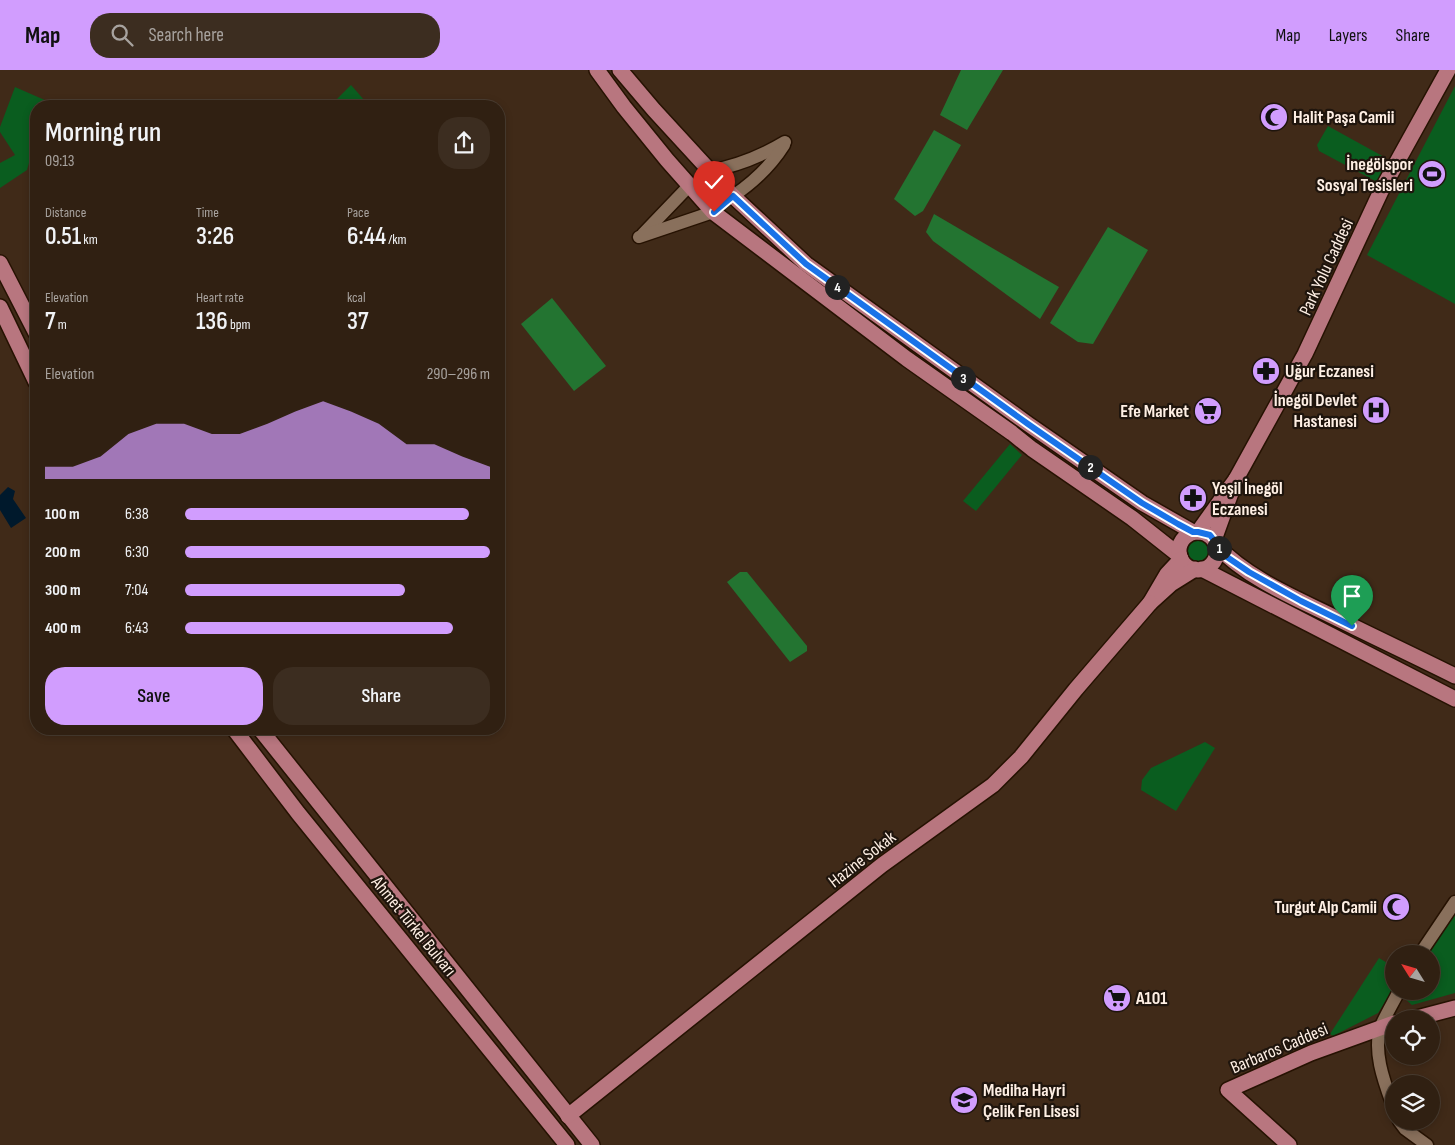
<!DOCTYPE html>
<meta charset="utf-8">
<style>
:root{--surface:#302012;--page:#3c2d20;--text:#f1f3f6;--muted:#a8a39f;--line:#4b3e32;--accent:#d19dfe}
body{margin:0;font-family:"Sofia Sans Condensed",sans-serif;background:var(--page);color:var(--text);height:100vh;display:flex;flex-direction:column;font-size:19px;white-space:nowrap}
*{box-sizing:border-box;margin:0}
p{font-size:16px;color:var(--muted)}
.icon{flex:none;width:28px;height:28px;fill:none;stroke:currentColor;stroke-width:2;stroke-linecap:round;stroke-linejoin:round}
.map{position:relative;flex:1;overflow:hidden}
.details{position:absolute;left:30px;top:30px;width:475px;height:635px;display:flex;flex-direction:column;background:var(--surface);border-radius:20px;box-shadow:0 2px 8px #0003,0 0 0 1px var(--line)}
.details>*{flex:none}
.needle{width:32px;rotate:307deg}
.buttons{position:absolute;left:1385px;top:875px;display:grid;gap:10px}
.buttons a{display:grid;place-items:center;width:55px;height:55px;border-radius:50%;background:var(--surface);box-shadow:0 2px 8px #0003,0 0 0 1px var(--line);font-size:25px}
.pin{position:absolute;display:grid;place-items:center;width:42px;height:42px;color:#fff;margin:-51px -21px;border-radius:50% 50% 50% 0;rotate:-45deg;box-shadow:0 0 5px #0007}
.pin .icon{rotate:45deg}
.km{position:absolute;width:25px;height:25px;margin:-12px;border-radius:50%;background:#222;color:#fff;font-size:14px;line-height:25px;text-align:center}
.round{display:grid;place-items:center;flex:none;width:52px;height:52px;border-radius:20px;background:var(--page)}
.overview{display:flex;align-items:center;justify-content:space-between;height:85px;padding:0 15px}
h1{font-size:28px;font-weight:600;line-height:38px}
.figures{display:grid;grid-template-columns:repeat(3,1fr);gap:8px;height:85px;padding:5px 15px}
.figures div{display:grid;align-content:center}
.figures b{font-size:25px;font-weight:600}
.figures small{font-size:14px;font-weight:400}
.figures p{font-size:14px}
.chart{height:140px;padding:10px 15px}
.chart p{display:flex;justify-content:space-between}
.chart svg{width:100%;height:90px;margin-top:5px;fill:var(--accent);opacity:.7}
.primary-button{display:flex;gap:10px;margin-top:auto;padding:10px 15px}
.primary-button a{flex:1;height:58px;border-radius:20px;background:var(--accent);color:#111;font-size:20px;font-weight:600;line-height:58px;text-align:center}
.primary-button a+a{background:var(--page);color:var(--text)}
ul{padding:0 15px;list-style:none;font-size:16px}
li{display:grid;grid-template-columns:80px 60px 1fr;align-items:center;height:38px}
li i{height:12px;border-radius:6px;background:var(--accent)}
header{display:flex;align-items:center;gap:30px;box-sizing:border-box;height:70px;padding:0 25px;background:var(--accent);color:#111}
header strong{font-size:24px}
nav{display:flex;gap:28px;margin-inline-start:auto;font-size:18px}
.search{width:350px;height:45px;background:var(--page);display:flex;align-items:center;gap:12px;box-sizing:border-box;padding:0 18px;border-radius:20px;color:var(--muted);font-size:19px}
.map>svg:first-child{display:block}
.green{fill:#0a5d1f}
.forest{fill:#237431}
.water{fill:#00192c}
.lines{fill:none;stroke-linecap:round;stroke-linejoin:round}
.minor-casing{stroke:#261202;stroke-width:15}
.major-casing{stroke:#261202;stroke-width:18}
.minor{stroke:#89705c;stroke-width:12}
.major{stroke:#b8767f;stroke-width:15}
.route-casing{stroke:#fff;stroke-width:10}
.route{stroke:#1a73e8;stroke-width:6}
.labels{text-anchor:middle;stroke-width:4.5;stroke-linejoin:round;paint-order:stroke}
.poi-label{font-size:18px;font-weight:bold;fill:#feefe4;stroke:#1f150d;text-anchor:start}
.street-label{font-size:18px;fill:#feefe4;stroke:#1f150d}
</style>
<header>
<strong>Map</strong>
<div class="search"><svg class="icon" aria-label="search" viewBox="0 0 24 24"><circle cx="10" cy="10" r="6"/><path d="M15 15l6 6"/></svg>Search here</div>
<nav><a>Map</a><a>Layers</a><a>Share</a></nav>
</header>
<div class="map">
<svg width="1455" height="1075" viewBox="0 0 1455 1075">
<rect width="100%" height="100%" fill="#402a18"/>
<!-- green -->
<g class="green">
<polygon points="351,15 365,31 360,36 330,36"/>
<polygon points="1455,16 1455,234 1367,185"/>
<polygon points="15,17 47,31 46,36 36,36 36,68 27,100 0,118 0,93 15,85 0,62 0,57"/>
<polygon points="1328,56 1386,88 1387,98 1379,113 1319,81 1317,75"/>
<polygon points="712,110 722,124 717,130 711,131 701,118 705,113"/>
<polygon points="1010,374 1022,385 976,441 963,431"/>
<circle cx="1198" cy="481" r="11"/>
<polygon points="1205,672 1215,678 1176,741 1141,720 1142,710 1151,698"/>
<polygon points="1455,841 1455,923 1412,935 1402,926 1405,921 1431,921 1431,884 1428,884"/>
<polygon points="1379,888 1394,897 1394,919 1378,943 1333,966 1330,964"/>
</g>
<!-- forest -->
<g class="forest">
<polygon points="961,0 1003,0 967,60 940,45"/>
<polygon points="934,60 961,75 923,141 915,146 894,129"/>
<polygon points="934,144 1059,217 1040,249 933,171 926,162"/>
<polygon points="1108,157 1148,180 1093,274 1078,272 1050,253"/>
<polygon points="552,228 606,296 574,321 521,254"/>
<polygon points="740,502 747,502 807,576 807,581 790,592 727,512"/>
</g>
<!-- water -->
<polygon class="water" points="8,417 15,421 13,429 26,448 11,458 0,440 0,425"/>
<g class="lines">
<defs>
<g id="minor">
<path d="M709,101C737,96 760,87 785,72"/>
<path d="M733,126C754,112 770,97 784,75"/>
<polyline points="643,164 689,116"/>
<polyline points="639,167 713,142"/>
<polyline points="1420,884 1455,832"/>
<path d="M1394,1039C1385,1014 1372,982 1381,956C1386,944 1393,933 1399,921"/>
<polyline points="1399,1051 1405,1059 1427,1075"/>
</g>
<g id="major">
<polyline points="597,0 624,37 667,90 713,142 907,289 1012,363 1032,379 1132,448 1180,486"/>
<polyline points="620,0 654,40 733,126 806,194 1028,354 1142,433 1193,462"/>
<polyline points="0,193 36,263"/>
<polyline points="0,237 36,312"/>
<polyline points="1236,409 1305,284 1381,121 1448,0"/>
<polyline points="1198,462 1236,409 1214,470"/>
<circle cx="1198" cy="481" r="19"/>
<path d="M1216,475C1247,508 1293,527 1334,547C1374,567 1415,586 1455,606"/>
<polyline points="1181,489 1167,504 1150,533 1171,514 1195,499"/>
<polyline points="1202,499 1455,629"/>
<polyline points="234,659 298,743 567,1075"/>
<polyline points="260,659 592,1075"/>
<polyline points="1413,949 1455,938"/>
<polyline points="568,1046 882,795 993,715 1021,687 1076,619 1150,533"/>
<polyline points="1289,1075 1228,1020 1311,983 1394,953"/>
</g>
</defs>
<!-- minor casing -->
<use href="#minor" class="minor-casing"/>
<!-- major casing -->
<use href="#major" class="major-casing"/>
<!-- minor -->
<use href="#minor" class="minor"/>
<!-- major -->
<use href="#major" class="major"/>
</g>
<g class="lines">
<defs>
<polyline id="route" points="714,142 733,126 806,194 1028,354 1142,433 1178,454 1193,462 1198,462 1210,465 1227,487 1249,502 1301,531 1352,556"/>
</defs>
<!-- route casing -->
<use href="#route" class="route-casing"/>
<!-- route -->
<use href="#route" class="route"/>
</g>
<!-- icons -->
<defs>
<symbol id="mosque-disc" viewBox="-11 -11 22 22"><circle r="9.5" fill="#d19dfe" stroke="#1f150d"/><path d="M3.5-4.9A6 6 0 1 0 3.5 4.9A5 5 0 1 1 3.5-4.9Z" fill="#111"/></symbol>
<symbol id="stadium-disc" viewBox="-11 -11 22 22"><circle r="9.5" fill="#d19dfe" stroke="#1f150d"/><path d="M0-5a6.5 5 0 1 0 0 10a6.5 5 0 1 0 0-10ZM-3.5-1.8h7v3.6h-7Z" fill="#111"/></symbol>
<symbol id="pharmacy-disc" viewBox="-11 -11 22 22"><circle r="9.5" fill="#d19dfe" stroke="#1f150d"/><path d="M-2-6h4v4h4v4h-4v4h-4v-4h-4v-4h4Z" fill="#111"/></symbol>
<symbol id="hospital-disc" viewBox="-11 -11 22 22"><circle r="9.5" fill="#d19dfe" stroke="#1f150d"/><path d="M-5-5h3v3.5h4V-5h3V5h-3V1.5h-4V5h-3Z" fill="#111"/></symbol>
<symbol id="supermarket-disc" viewBox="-11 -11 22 22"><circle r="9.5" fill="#d19dfe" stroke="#1f150d"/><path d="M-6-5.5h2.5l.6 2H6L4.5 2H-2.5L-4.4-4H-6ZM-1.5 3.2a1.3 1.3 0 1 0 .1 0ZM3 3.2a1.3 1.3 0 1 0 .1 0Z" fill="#111"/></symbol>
<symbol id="school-disc" viewBox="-11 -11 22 22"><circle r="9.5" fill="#d19dfe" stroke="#1f150d"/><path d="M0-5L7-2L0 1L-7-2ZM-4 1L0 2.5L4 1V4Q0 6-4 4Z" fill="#111"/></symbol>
</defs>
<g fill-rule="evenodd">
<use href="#mosque-disc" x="1258" y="31" width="32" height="32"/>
<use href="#stadium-disc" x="1416" y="88" width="32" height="32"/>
<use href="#pharmacy-disc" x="1250" y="285" width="32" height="32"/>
<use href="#hospital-disc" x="1360" y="324" width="32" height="32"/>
<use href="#supermarket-disc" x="1192" y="325" width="32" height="32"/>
<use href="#pharmacy-disc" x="1177" y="412" width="32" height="32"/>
<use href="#mosque-disc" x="1380" y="821" width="32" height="32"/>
<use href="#supermarket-disc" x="1101" y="912" width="32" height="32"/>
<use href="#school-disc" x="948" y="1014" width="32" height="32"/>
</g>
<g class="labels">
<!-- poi labels -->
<g class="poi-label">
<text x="1293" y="53">Halit Paşa Camii</text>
<text x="1413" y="100" text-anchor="end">İnegölspor<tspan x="1413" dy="21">Sosyal Tesisleri</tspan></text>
<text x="1285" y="307">Uğur Eczanesi</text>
<text x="1357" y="336" text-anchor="end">İnegöl Devlet<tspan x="1357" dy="21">Hastanesi</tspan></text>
<text x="1189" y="347" text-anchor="end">Efe Market</text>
<text x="1212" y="424">Yeşil İnegöl<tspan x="1212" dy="21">Eczanesi</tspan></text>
<text x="1377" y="843" text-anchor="end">Turgut Alp Camii</text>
<text x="1136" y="934">A101</text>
<text x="983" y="1026">Mediha Hayri<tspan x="983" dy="21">Çelik Fen Lisesi</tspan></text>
</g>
<!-- street labels -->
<g class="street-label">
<text transform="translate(1326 197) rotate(-65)" y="6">Park Yolu Caddesi</text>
<text transform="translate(862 789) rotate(-38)" y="6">Hazine Sokak</text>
<text transform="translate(414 856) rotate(51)" y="6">Ahmet Türkel Bulvarı</text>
<text transform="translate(1279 978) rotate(-23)" y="6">Barbaros Caddesi</text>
</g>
</g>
</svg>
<div class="buttons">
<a><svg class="needle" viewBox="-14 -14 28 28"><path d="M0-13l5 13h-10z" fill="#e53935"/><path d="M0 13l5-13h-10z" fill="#a8a39f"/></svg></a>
<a><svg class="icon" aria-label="locate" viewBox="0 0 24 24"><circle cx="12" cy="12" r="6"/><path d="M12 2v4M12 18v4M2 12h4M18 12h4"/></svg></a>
<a><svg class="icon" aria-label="layers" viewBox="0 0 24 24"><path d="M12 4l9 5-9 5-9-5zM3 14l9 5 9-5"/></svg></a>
</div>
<div class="pin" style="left:1352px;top:556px;background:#1e9e55"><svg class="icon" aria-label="arrive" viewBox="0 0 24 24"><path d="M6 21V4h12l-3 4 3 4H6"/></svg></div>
<div class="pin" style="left:714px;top:142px;background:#d93025"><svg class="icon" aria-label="check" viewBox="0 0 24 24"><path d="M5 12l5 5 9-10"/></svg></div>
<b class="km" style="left:1219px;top:478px">1</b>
<b class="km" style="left:1090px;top:397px">2</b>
<b class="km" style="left:963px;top:308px">3</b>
<b class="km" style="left:837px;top:217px">4</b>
<section class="details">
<div class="overview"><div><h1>Morning run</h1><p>09:13</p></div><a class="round"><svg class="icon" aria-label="share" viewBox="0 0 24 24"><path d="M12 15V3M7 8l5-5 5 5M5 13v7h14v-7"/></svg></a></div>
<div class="figures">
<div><p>Distance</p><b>0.51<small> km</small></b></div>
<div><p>Time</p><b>3:26</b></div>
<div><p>Pace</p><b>6:44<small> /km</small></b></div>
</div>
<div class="figures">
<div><p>Elevation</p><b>7<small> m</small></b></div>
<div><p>Heart rate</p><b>136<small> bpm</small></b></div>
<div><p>kcal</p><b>37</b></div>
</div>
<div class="chart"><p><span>Elevation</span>290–296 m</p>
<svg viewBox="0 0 160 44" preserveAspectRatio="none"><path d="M0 44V38L10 38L20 33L30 22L40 17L50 17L60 22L70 22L80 17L90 11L100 6L110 11L120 17L130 27L140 27L150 33L160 38V44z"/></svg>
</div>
<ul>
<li><b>100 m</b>6:38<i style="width:93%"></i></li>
<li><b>200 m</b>6:30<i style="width:100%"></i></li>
<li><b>300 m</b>7:04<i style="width:72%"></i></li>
<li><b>400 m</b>6:43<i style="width:88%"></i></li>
</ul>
<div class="primary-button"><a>Save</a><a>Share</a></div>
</section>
</div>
